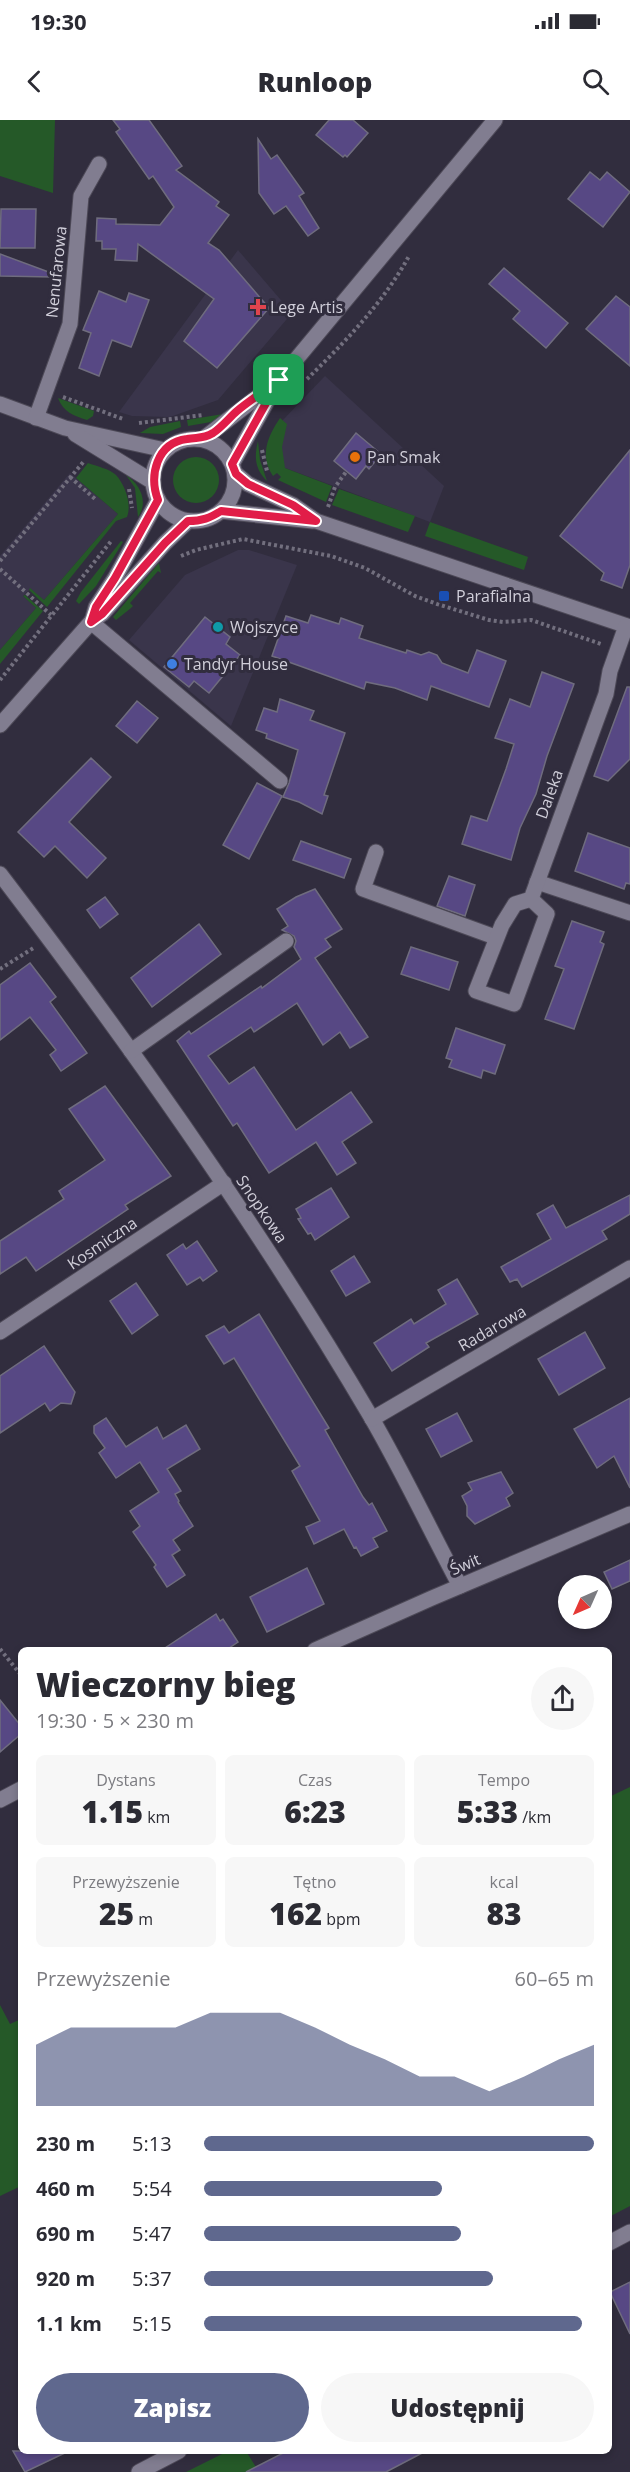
<!DOCTYPE html>
<html lang="pl">
<meta charset="utf-8">
<style>
:root{--surface:#fff;--page:#f7f7f7;--text:#2b2b33;--muted:#7c7c81;--accent:#5f688e}
body{margin:0;font-family:"Open Sans",sans-serif;background:var(--page);color:var(--text);height:100vh;display:flex;flex-direction:column;font-size:22px;white-space:nowrap}
*{box-sizing:border-box;margin:0}
p{font-size:20px;color:var(--muted)}
.icon{flex:none;width:33px;height:33px;fill:none;stroke:currentColor;stroke-width:2;stroke-linecap:round;stroke-linejoin:round}
.map{position:relative;flex:1;overflow:hidden}
.sheet{position:absolute;left:18px;top:1527px;width:594px;height:807px;display:flex;flex-direction:column;background:var(--surface);border-radius:9px;box-shadow:0 3px 9px #0003}
.sheet>*{flex:none}
.needle{width:39px;rotate:225deg}
.controls{position:absolute;left:558px;top:1455px;display:grid;gap:12px}
.controls a{display:grid;place-items:center;width:54px;height:54px;border-radius:50%;background:var(--surface);box-shadow:0 3px 9px #0003;font-size:30px}
.pin{position:absolute;display:grid;place-items:center;width:51px;height:51px;color:#fff;margin:-26px;border-radius:12px;box-shadow:0 3px 9px #0006}
.round{display:grid;place-items:center;flex:none;width:63px;height:63px;border-radius:32px;background:var(--page)}
.overview{display:flex;align-items:center;justify-content:space-between;height:102px;padding:0 18px}
h1{font-size:33px;font-weight:800;line-height:45px}
.figures{display:grid;grid-template-columns:repeat(3,1fr);gap:9px;height:102px;padding:6px 18px}
.figures div{display:grid;align-content:center;border-radius:9px;background:var(--page);text-align:center}
.figures b{font-size:30px;font-weight:800}
.figures small{font-size:16px;font-weight:400}
.figures p{font-size:16px}
.chart{height:168px;padding:12px 18px}
.chart p{display:flex;justify-content:space-between}
.chart svg{width:100%;height:108px;margin-top:6px;fill:var(--accent);opacity:.7}
.action{display:flex;gap:12px;margin-top:auto;padding:12px 18px}
.action a{flex:1;height:69px;border-radius:36px;background:var(--accent);color:#fff;font-size:24px;font-weight:800;line-height:69px;text-align:center}
.action a+a{background:var(--page);color:var(--text)}
ul{padding:0 18px;list-style:none;font-size:20px}
li{display:grid;grid-template-columns:96px 72px 1fr;align-items:center;height:45px}
li i{height:15px;border-radius:8px;background:var(--accent)}
.status{display:flex;justify-content:space-between;align-items:center;height:42px;padding:0 30px;background:var(--surface);direction:ltr}
.status svg{height:16px;fill:currentColor}
header{display:flex;justify-content:space-between;align-items:center;height:78px;padding:0 18px;background:var(--surface);font-size:27px;font-weight:800}
.map>svg:first-child{display:block}
.built{fill:#3a354b}
.green{fill:#255928}
.building{fill:#574884;stroke:#6f6c7e;stroke-width:1.5}
.lines{fill:none;stroke-linecap:round;stroke-linejoin:round}
.minor-casing{stroke:#4d4957;stroke-width:17}
.path{stroke:#726f7e;stroke-width:4;stroke-dasharray:3 3;stroke-linecap:butt}
.minor{stroke:#817d90;stroke-width:15}
.route-casing{stroke:#fff;stroke-width:12}
.route{stroke:#e11d48;stroke-width:8}
.health-dot{fill:#e0444e;stroke:#312d3e;stroke-width:2}
.food-dot{fill:#e8710a;stroke:#312d3e;stroke-width:2}
.transit-dot{fill:#1a4fb4;stroke:#312d3e;stroke-width:2}
.culture-dot{fill:#0f9aa8;stroke:#312d3e;stroke-width:2}
.shop-dot{fill:#3f7fe0;stroke:#312d3e;stroke-width:2}
.labels{text-anchor:middle;stroke-width:6;stroke-linejoin:round;paint-order:stroke}
.street-label{font-size:16px;fill:#d1cfda;stroke:#312d3e}
.poi-label{font-size:16px;fill:#d1cfda;stroke:#312d3e;text-anchor:start}
</style>
<div class="status"><b>19:30</b><svg viewBox="0 0 49 12"><path d="M0 12V9h3v3zM5 12V6h3v6zM10 12V3h3v9zM15 12V0h3v12zM26 1h20v11H26zM47 4h2v5h-2z"/></svg></div>
<header><svg class="icon" aria-label="back" viewBox="0 0 24 24"><path d="M15 5l-7 7 7 7"/></svg>Runloop<svg class="icon" aria-label="search" viewBox="0 0 24 24"><circle cx="10" cy="10" r="6"/><path d="M15 15l6 6"/></svg></header>
<div class="map">
<svg width="630" height="2352" viewBox="0 0 630 2352">
<rect width="100%" height="100%" fill="#312d3e"/>
<!-- built -->
<g class="built">
<polygon points="238,130 292,193 218,280 170,297 132,296 119,292"/>
<polygon points="325,256 444,366 430,402 280,346 283,300"/>
<polygon points="70,353 118,394 44,480 30,469 23,476 36,488 0,530 0,436"/>
<polygon points="238,430 249,430 297,445 231,606 129,520 185,455"/>
</g>
<!-- green -->
<g class="green">
<polygon points="0,0 55,0 53,73 0,56"/>
<path d="M58,278L94,291L93,296L87,300C74,296 63,292 58,278Z"/>
<polygon points="223,294 211,302 188,306 187,300"/>
<path d="M280,298L287,304L282,327L285,348L332,366L326,382L278,360L281,357L277,353L273,356C259,335 268,316 280,298Z"/>
<polygon points="180,301 181,307 163,314 140,313 150,307"/>
<path d="M258,321L260,340L267,361C255,349 254,337 258,321Z"/>
<circle cx="196" cy="360" r="23"/>
<path d="M88,343C96,346 110,349 116,355C125,365 132,384 127,397L116,401L47,487L29,470L30,468L44,480L118,394L76,358Z"/>
<path d="M126,355C140,364 149,382 138,397L135,368Z"/>
<polygon points="339,369 415,396 408,412 332,385"/>
<polygon points="430,402 528,437 524,450 425,416"/>
<polygon points="121,421 123,422 96,466 79,484 76,481 81,472"/>
<polygon points="159,443 161,453 158,451 130,483 133,486 131,488 116,500 113,497"/>
<polygon points="25,475 43,491 0,544 0,530 36,488 23,476"/>
<polygon points="630,1667 630,2086 609,2097 609,1677"/>
<polygon points="0,1885 10,1904 21,1899 21,2066 0,2076"/>
<polygon points="228,2331 246,2331 259,2352 186,2352"/>
</g>
<!-- building -->
<g class="building">
<polygon points="113,0 149,0 182,46 176,50 219,82 216,86 229,95 208,123 219,130 269,188 217,248 184,221 214,179 138,124 137,141 115,140 116,129 102,129 102,121 96,121 97,98 116,99 116,104 160,105 174,87 153,56 149,59 116,12 120,9"/>
<polygon points="329,0 353,0 368,13 347,37 345,35 343,37 316,15"/>
<polygon points="258,19 271,39 277,35 304,73 299,76 319,108 308,116 286,86 274,94 259,73"/>
<polygon points="590,52 600,60 607,52 630,72 603,107 568,79"/>
<polygon points="1,89 36,89 35,128 0,128"/>
<polygon points="0,134 54,154 53,157 0,156"/>
<polygon points="504,148 568,203 546,228 513,199 520,191 489,164"/>
<polygon points="99,171 126,182 129,173 149,180 132,225 131,227 112,220 99,256 79,248 91,213 83,210"/>
<polygon points="616,176 630,187 630,246 586,209"/>
<polygon points="356,313 381,334 369,349 366,346 356,359 334,341"/>
<polygon points="630,330 630,445 622,468 601,460 604,453 560,416"/>
<polygon points="311,495 339,504 341,498 363,506 359,518 406,533 407,530 421,535 429,532 437,535 442,543 468,553 477,530 506,541 489,587 431,566 427,580 395,568 366,562 364,569 272,536 286,496 308,503"/>
<polygon points="205,497 230,517 226,524 240,535 209,573 194,561 189,567 164,547"/>
<polygon points="542,552 574,564 547,636 536,674 520,708 511,740 462,724 471,696 487,701 506,649 514,624 495,618 510,579 530,587"/>
<polygon points="627,567 630,567 630,639 608,661 594,656"/>
<polygon points="280,579 314,591 310,600 345,613 324,675 328,676 322,694 299,682 283,677 289,663 298,630 266,618 267,614 256,610 264,588 277,592"/>
<polygon points="137,581 158,598 137,623 116,606"/>
<polygon points="91,638 111,657 69,702 106,738 87,758 55,726 44,737 18,712"/>
<polygon points="257,663 282,676 249,739 223,725"/>
<polygon points="588,713 630,728 630,764 626,763 624,769 575,751"/>
<polygon points="301,721 351,739 344,758 293,740"/>
<polygon points="449,756 475,765 465,796 437,786"/>
<polygon points="315,769 342,809 325,819 331,827 315,838 368,917 350,928 340,912 323,925 297,883 254,912 251,907 208,936 229,964 254,947 296,1010 351,972 372,1002 342,1022 356,1043 337,1055 316,1022 269,1053 237,1003 233,1006 177,921 189,911 191,914 261,866 262,868 301,839 294,827 296,821 294,816 282,810 288,806 277,789 296,777"/>
<polygon points="105,777 118,794 100,808 87,790"/>
<polygon points="572,801 604,812 600,822 604,824 574,909 545,899 564,849 555,846"/>
<polygon points="199,804 221,834 152,887 131,858"/>
<polygon points="411,827 458,842 449,870 401,854"/>
<polygon points="30,843 56,877 50,882 87,933 61,951 50,935 56,930 30,897 0,920 0,865"/>
<polygon points="456,908 505,925 495,954 483,950 481,958 449,947 452,940 446,938"/>
<polygon points="105,966 171,1056 125,1085 128,1089 36,1151 26,1137 0,1154 0,1121 64,1079 59,1071 105,1040 69,989"/>
<polygon points="331,1068 349,1097 315,1120 311,1113 308,1114 298,1099 301,1098 296,1089"/>
<polygon points="630,1075 630,1094 602,1111 607,1119 522,1167 517,1159 510,1162 501,1147 551,1119 537,1094 553,1085 566,1108"/>
<polygon points="197,1121 217,1151 203,1161 200,1157 187,1165 167,1135 183,1124 186,1129"/>
<polygon points="354,1136 370,1162 346,1176 331,1151"/>
<polygon points="457,1159 478,1194 426,1223 429,1227 392,1251 374,1223 411,1199 414,1204 446,1184 438,1170"/>
<polygon points="136,1163 158,1195 132,1214 110,1181"/>
<polygon points="259,1194 329,1308 325,1310 363,1377 369,1385 372,1383 387,1411 373,1418 378,1427 361,1436 356,1427 354,1428 344,1409 314,1424 306,1407 320,1401 292,1351 300,1346 234,1238 224,1244 206,1216 224,1206 229,1213"/>
<polygon points="585,1212 605,1248 559,1275 538,1239"/>
<polygon points="44,1226 75,1272 71,1284 61,1283 50,1291 45,1283 0,1313 0,1256"/>
<polygon points="630,1278 630,1368 614,1336 597,1348 574,1309"/>
<polygon points="457,1293 472,1321 441,1337 426,1309"/>
<polygon points="106,1298 126,1327 157,1307 163,1319 186,1305 200,1329 167,1349 181,1371 175,1374 179,1381 178,1382 193,1406 173,1420 180,1430 172,1435 185,1455 167,1467 154,1447 156,1445 133,1412 140,1406 130,1391 159,1372 140,1342 116,1358 99,1333 105,1328 94,1313 94,1306"/>
<polygon points="501,1352 513,1373 506,1378 510,1386 475,1404 467,1396 467,1386 462,1376 472,1370 468,1363"/>
<polygon points="630,1440 630,1461 612,1469 604,1452"/>
<polygon points="307,1448 324,1484 267,1512 250,1477"/>
<polygon points="216,1494 220,1501 223,1499 238,1522 226,1530 162,1530"/>
<polygon points="0,1580 21,1606 21,1614 0,1632"/>
<polygon points="630,2162 630,2214 610,2172"/>
<polygon points="13,2331 69,2331 25,2352"/>
<polygon points="287,2331 426,2331 386,2352 246,2352"/>
</g>
<g class="lines">
<defs>
<g id="minor">
<polyline points="0,284 65,308 165,330"/>
<polyline points="36,298 70,204 81,76 99,44"/>
<polyline points="75,314 153,362"/>
<circle cx="194" cy="360" r="41"/>
<polyline points="203,319 274,264"/>
<polyline points="232,344 279,260 495,0"/>
<polyline points="236,354 248,364 293,385 316,401 630,507"/>
<polyline points="221,391 313,401"/>
<polyline points="92,501 96,487 115,458 158,380"/>
<polyline points="91,502 280,661"/>
<polyline points="0,605 91,502 102,494 165,423 188,401"/>
<polyline points="376,732 363,769 495,817"/>
<path d="M0,754C133,928 260,1108 371,1297C403,1352 430,1410 460,1466"/>
<polyline points="537,762 630,793"/>
<polyline points="531,779 547,794 514,884 476,871 502,805 515,784 531,779 606,574 610,551 626,506"/>
<polyline points="131,931 286,821"/>
<polyline points="0,1212 224,1063"/>
<polyline points="372,1299 630,1148"/>
<polyline points="315,1530 432,1478 630,1394"/>
<polyline points="0,1680 21,1669"/>
<polyline points="609,2123 630,2112"/>
<polyline points="139,2352 179,2331"/>
</g>
</defs>
<!-- minor casing -->
<use href="#minor" class="minor-casing"/>
<!-- path -->
<g class="path">
<path d="M307,259C344,223 384,182 409,136"/>
<polyline points="63,277 123,299"/>
<polyline points="139,303 203,295"/>
<polyline points="262,330 267,351"/>
<polyline points="70,357 95,379"/>
<polyline points="129,369 132,388"/>
<polyline points="328,387 335,367 346,352"/>
<polyline points="181,436 196,430 243,419 331,436 365,448 415,476 437,484 489,500 503,502 531,500 601,524"/>
<polyline points="0,441 85,340"/>
<polyline points="0,449 51,495"/>
<polyline points="0,560 112,420"/>
<polyline points="0,849 35,827"/>
<polyline points="0,1529 21,1555"/>
</g>
<!-- minor -->
<use href="#minor" class="minor"/>
</g>
<g class="lines">
<defs>
<path id="route" d="M279,260L232,344L236,354L248,364L293,385L316,401L221,391C210,398 202,401 188,401L165,423L102,494L91,502L96,487L115,458L158,380C149,356 156,323 187,319C198,317 203,319 213,313C222,307 229,298 237,291C250,280 265,271 279,260Z"/>
</defs>
<!-- route casing -->
<use href="#route" class="route-casing"/>
<!-- route -->
<use href="#route" class="route"/>
</g>
<!-- markers -->
<path class="health-dot" d="M255 178h6v6h6v6h-6v6h-6v-6h-6v-6h6z"/>
<circle class="food-dot" cx="355" cy="337" r="6"/>
<rect class="transit-dot" x="438" y="470" width="12" height="12" rx="3"/>
<circle class="culture-dot" cx="218" cy="507" r="6"/>
<circle class="shop-dot" cx="172" cy="544" r="6"/>
<g class="labels">
<!-- street labels -->
<g class="street-label">
<text transform="translate(56 152) rotate(-84)" y="6">Nenufarowa</text>
<text transform="translate(549 674) rotate(-70)" y="6">Daleka</text>
<text transform="translate(262 1089) rotate(56)" y="6">Snopkowa</text>
<text transform="translate(102 1123) rotate(-34)" y="6">Kosmiczna</text>
<text transform="translate(492 1208) rotate(-30)" y="6">Radarowa</text>
<text transform="translate(465 1444) rotate(-23)" y="6">Świt</text>
</g>
<!-- poi labels -->
<g class="poi-label">
<text x="270" y="193">Lege Artis</text>
<text x="367" y="343">Pan Smak</text>
<text x="456" y="482">Parafialna</text>
<text x="230" y="513">Wojszyce</text>
<text x="184" y="550">Tandyr House</text>
</g>
</g>
</svg>
<div class="controls">
<a><svg class="needle" viewBox="-14 -14 28 28"><path d="M0-13l5 13h-10z" fill="#e53935"/><path d="M0 13l5-13h-10z" fill="#7c7c81"/></svg></a>
</div>
<div class="pin" style="left:279px;top:260px;background:#1e9e55"><svg class="icon" aria-label="arrive" viewBox="0 0 24 24"><path d="M6 21V4h12l-3 4 3 4H6"/></svg></div>
<section class="sheet">
<div class="overview"><div><h1>Wieczorny bieg</h1><p>19:30 · 5 × 230 m</p></div><a class="round"><svg class="icon" aria-label="share" viewBox="0 0 24 24"><path d="M12 15V3M7 8l5-5 5 5M5 13v7h14v-7"/></svg></a></div>
<div class="figures">
<div><p>Dystans</p><b>1.15<small> km</small></b></div>
<div><p>Czas</p><b>6:23</b></div>
<div><p>Tempo</p><b>5:33<small> /km</small></b></div>
</div>
<div class="figures">
<div><p>Przewyższenie</p><b>25<small> m</small></b></div>
<div><p>Tętno</p><b>162<small> bpm</small></b></div>
<div><p>kcal</p><b>83</b></div>
</div>
<div class="chart"><p><span>Przewyższenie</span>60–65 m</p>
<svg viewBox="0 0 160 44" preserveAspectRatio="none"><path d="M0 44V19L10 12L20 12L30 12L40 12L50 6L60 6L70 6L80 12L90 19L100 25L110 32L120 32L130 38L140 32L150 25L160 19V44z"/></svg>
</div>
<ul>
<li><b>230 m</b>5:13<i style="width:100%"></i></li>
<li><b>460 m</b>5:54<i style="width:61%"></i></li>
<li><b>690 m</b>5:47<i style="width:66%"></i></li>
<li><b>920 m</b>5:37<i style="width:74%"></i></li>
<li><b>1.1 km</b>5:15<i style="width:97%"></i></li>
</ul>
<div class="action"><a>Zapisz</a><a>Udostępnij</a></div>
</section>
</div>
